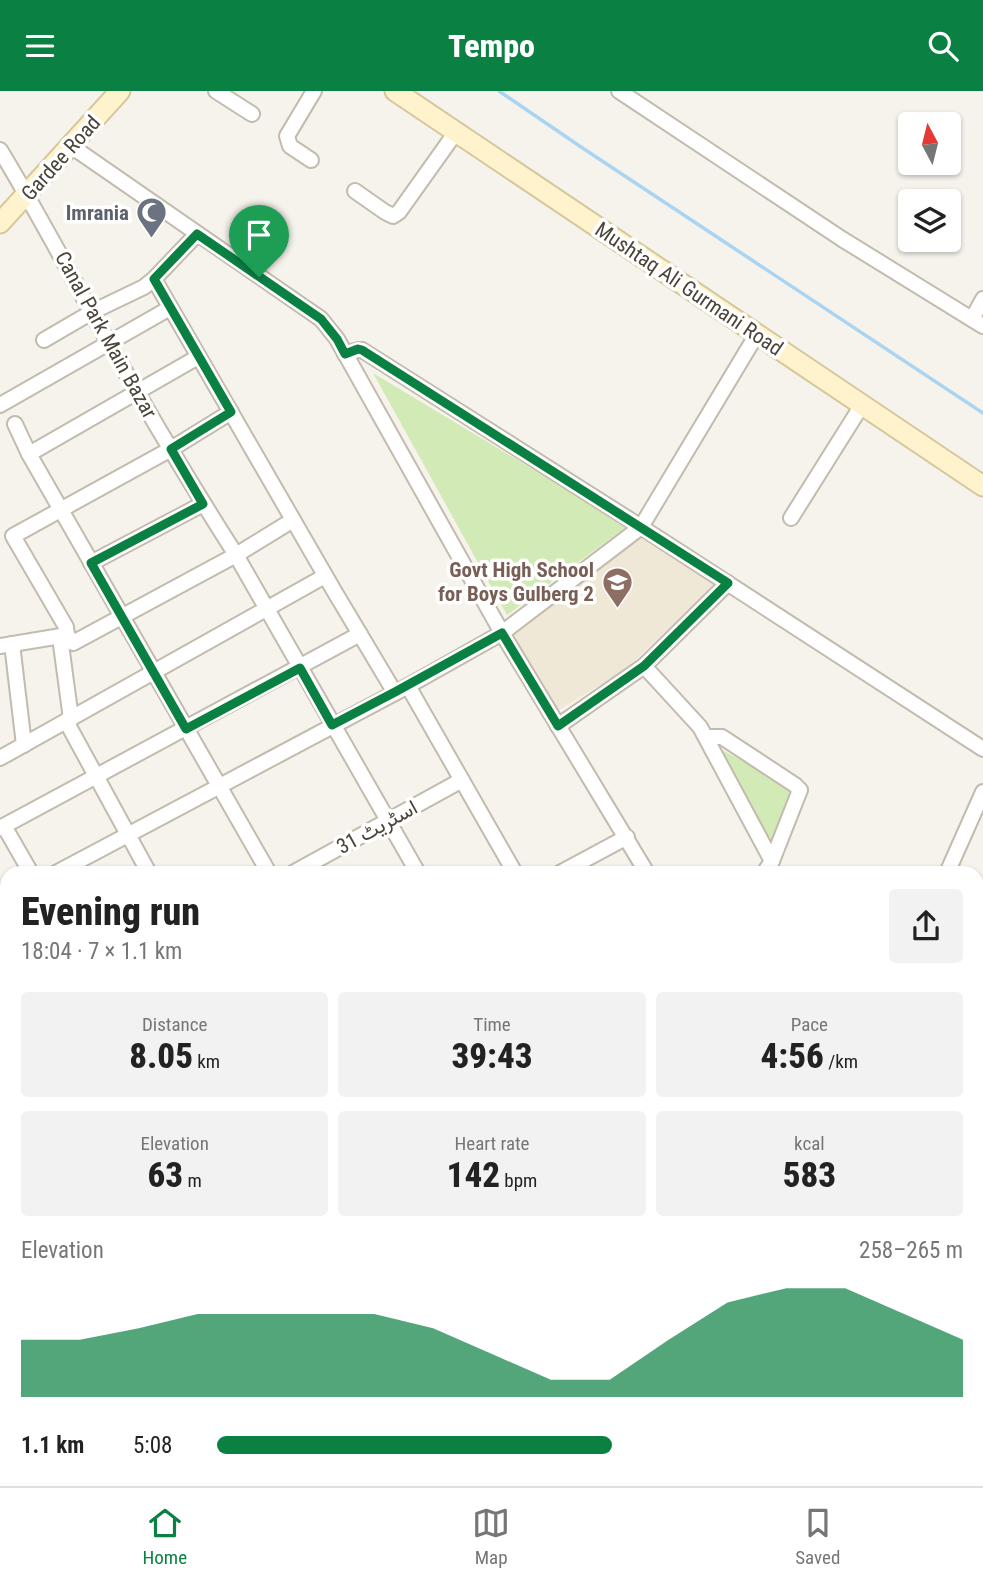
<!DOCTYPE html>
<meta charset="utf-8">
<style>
:root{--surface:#fff;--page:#f2f2f2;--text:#222;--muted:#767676;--line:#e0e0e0;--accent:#0b8043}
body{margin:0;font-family:"Roboto Condensed",Vazirmatn,sans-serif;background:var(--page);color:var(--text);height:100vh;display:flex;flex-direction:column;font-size:26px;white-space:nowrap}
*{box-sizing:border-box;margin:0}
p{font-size:23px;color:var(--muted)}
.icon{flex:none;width:38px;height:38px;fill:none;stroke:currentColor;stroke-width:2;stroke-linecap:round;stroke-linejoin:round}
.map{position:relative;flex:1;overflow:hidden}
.side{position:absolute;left:0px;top:775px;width:984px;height:621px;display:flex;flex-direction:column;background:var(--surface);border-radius:21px 21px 0 0;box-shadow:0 2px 5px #0004}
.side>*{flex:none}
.needle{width:46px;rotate:353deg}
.fabs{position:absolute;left:898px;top:21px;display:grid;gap:14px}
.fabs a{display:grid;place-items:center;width:63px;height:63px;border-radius:7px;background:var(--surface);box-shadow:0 2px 5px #0004;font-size:35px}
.pin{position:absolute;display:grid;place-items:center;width:60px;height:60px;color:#fff;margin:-72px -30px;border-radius:50% 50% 50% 0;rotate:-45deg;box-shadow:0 0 7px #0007}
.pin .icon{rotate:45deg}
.round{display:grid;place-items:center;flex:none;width:74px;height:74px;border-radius:7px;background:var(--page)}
.overview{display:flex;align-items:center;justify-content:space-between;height:119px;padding:0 21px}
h1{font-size:38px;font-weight:800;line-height:52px}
.metrics{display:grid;grid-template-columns:repeat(3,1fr);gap:10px;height:119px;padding:7px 21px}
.metrics div{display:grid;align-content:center;border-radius:7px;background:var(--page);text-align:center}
.metrics b{font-size:35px;font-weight:800}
.metrics small{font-size:19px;font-weight:400}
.metrics p{font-size:19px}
.chart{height:196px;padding:14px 21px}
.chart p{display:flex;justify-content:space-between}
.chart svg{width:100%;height:126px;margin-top:7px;fill:var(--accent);opacity:.7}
ul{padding:0 21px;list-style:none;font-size:23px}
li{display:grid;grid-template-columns:112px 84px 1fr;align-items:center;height:52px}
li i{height:18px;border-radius:9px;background:var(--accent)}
header{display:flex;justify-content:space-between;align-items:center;height:91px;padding:0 21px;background:var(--accent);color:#fff;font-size:32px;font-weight:800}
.tabs{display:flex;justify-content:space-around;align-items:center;height:98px;border-top:2px solid var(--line);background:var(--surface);font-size:19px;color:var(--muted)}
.tabs a{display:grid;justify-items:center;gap:4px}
.tabs .on{color:var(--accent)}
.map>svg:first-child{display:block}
.commercial{fill:#f7ead8}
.education{fill:#efe8d6}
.green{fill:#d2eab5}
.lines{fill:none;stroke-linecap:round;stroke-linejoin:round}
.stream{stroke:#a9d4f2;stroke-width:3.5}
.lane-casing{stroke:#c2bbae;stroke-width:10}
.street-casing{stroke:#c2bbae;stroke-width:18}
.secondary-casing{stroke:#d6c79b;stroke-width:23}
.lane{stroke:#fff;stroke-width:7}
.street{stroke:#fff;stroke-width:14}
.secondary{stroke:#fff3cd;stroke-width:19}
.route-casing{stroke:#fff;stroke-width:14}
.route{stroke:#0b8043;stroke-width:9}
.labels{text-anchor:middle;stroke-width:7;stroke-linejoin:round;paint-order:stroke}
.street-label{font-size:21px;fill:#4b4439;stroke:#fff}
.worship-label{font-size:21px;font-weight:bold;fill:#5b616d;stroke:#fff;text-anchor:end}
.education-label{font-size:21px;font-weight:bold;fill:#785e54;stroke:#fff;text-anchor:end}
</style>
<header><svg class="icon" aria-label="menu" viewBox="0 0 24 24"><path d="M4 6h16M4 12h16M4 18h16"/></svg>Tempo<svg class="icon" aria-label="search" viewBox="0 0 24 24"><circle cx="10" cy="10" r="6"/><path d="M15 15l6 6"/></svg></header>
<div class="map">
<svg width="983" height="1395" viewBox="0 0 983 1395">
<rect width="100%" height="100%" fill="#f6f3ec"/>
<!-- commercial -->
<polygon class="commercial" points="977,970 983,980 983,1114 977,1129"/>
<!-- education -->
<polygon class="education" points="642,444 716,492 626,578 559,619 512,545"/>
<!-- green -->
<g class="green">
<polygon points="373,282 627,435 507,524"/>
<polygon points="718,657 791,695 795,700 770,759"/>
</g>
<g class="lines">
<!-- stream -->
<polyline class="stream" points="499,0 581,56 983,322"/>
<defs>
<g id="lane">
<polyline points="976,1066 983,1068"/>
<polyline points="976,1131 983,1133"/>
</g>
<g id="street">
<polyline points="216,0 252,23"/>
<polyline points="619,0 842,148 983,235"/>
<polyline points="71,55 321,228 337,248 502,542 647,782"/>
<path d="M0,59C39,123 73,189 110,254C150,325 192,395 236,464L418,782"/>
<polyline points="311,69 290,55 287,45 314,0"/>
<polyline points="355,100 385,121 393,125 399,121 456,41"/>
<polyline points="154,188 333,498 395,602"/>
<polyline points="972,228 983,208"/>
<polyline points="44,249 92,221 144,196 154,188 197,143"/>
<polyline points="345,263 358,259 362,259 641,436 983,658"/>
<polyline points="0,314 170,217"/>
<polyline points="15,333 29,363 269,782"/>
<polyline points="29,363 198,266"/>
<polyline points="791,427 862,314"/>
<polyline points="91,472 203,413"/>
<polyline points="67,544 66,536 13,445 171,358 231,321"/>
<polyline points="60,546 71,628"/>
<polyline points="12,553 24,654"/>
<polyline points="0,555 67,544 73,552 236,464 293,429"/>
<polyline points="644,575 700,636 772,770"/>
<polyline points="408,595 515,782"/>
<polyline points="66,630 149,782"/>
<polyline points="558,635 644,575 728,492"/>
<polyline points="706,646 722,646 795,694 800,699 772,770 764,782"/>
<polyline points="0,667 325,485"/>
<polyline points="4,735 31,782"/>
<polyline points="0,737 360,543"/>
<polyline points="56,782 408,595 502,542 641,436 757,243"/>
<polyline points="293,782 462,689"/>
<polyline points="560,782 627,746"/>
<polyline points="947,782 983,701"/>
<polyline points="0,813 7,809"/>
<polyline points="0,877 7,873"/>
<polyline points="0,927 7,939"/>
<polyline points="976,973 983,986"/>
<polyline points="0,1014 7,1010"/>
<polyline points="0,1086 7,1082"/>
<polyline points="0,1162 7,1158"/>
<polyline points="976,1208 983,1210"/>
<polyline points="0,1241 7,1237"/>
<polyline points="101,1390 102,1395"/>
<polyline points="383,1390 384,1395"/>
</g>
<g id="secondary">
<polyline points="395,0 983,395"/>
<polyline points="0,132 120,0"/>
<polyline points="976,1091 983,1094"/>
<polyline points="976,1107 983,1109"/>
<polyline points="0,1351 7,1383"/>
<polyline points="199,1395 209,1390"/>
<polyline points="754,1395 756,1390"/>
</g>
</defs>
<!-- lane casing -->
<use href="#lane" class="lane-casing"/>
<!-- street casing -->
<use href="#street" class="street-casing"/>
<!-- secondary casing -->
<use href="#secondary" class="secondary-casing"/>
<!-- lane -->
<use href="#lane" class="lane"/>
<!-- street -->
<use href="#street" class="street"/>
<!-- secondary -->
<use href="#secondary" class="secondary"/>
</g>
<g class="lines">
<defs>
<polygon id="route" points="197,143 321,228 337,248 345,263 358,258 362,259 728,492 644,575 558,635 502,542 395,601 332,634 300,577 186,638 91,472 203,413 171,358 231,321 154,188"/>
</defs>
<!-- route casing -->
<use href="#route" class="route-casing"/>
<!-- route -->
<use href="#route" class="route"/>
</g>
<!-- icons -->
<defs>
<symbol id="mosque-pin" viewBox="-11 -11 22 30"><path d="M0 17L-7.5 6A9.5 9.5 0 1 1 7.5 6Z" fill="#6b7280" stroke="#fff"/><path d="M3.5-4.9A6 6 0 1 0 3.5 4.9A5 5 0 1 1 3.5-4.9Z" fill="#fff"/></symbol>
<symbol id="school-pin" viewBox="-11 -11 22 30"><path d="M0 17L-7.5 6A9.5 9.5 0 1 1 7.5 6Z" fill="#8d6e63" stroke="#fff"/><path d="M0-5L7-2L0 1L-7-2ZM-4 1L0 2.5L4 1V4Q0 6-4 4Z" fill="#fff"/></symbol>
</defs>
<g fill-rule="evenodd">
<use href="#mosque-pin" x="134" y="104" width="35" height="47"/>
<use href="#school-pin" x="600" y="474" width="35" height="47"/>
</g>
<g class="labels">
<!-- street labels -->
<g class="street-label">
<text transform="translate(61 67) rotate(-48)" y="7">Gardee Road</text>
<text transform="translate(689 198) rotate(34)" y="7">Mushtaq Ali Gurmani Road</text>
<text transform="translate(106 244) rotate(61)" y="7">Canal Park Main Bazar</text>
<text transform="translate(377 736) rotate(-29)" y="7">اسٹریٹ 31</text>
</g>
<!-- worship labels -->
<g class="worship-label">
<text x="129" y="129">Imrania</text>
</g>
<!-- education labels -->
<g class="education-label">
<text x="594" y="486">Govt High School<tspan x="594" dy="24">for Boys Gulberg 2</tspan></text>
</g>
</g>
</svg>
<div class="fabs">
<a><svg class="needle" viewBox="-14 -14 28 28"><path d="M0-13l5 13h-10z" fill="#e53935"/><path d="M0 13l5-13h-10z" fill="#767676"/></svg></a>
<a><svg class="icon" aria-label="layers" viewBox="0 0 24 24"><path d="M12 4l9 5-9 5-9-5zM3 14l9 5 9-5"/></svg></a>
</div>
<div class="pin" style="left:259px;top:186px;background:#1e9e55"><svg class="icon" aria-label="arrive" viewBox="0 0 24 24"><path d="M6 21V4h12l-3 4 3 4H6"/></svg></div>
<section class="side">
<div class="overview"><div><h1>Evening run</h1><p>18:04 · 7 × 1.1 km</p></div><a class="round"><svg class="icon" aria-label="share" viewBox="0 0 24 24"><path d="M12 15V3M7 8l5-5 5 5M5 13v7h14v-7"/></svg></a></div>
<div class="metrics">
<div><p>Distance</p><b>8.05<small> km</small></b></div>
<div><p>Time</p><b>39:43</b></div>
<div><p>Pace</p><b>4:56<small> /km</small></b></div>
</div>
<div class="metrics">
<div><p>Elevation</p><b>63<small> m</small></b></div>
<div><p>Heart rate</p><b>142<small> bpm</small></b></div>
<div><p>kcal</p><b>583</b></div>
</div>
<div class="chart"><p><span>Elevation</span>258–265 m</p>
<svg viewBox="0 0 160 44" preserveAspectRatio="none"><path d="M0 44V24L10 24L20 20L30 15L40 15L50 15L60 15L70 20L80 29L90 38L100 38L110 24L120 11L130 6L140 6L150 15L160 24V44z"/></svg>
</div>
<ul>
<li><b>1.1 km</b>5:08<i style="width:53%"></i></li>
</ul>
</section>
</div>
<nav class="tabs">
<a class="on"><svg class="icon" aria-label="home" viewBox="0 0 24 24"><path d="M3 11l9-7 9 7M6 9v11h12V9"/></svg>Home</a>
<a><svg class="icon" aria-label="map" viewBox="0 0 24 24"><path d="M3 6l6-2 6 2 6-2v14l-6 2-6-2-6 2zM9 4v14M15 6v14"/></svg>Map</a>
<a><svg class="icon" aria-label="saved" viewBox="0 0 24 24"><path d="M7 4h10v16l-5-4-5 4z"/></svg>Saved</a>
</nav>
